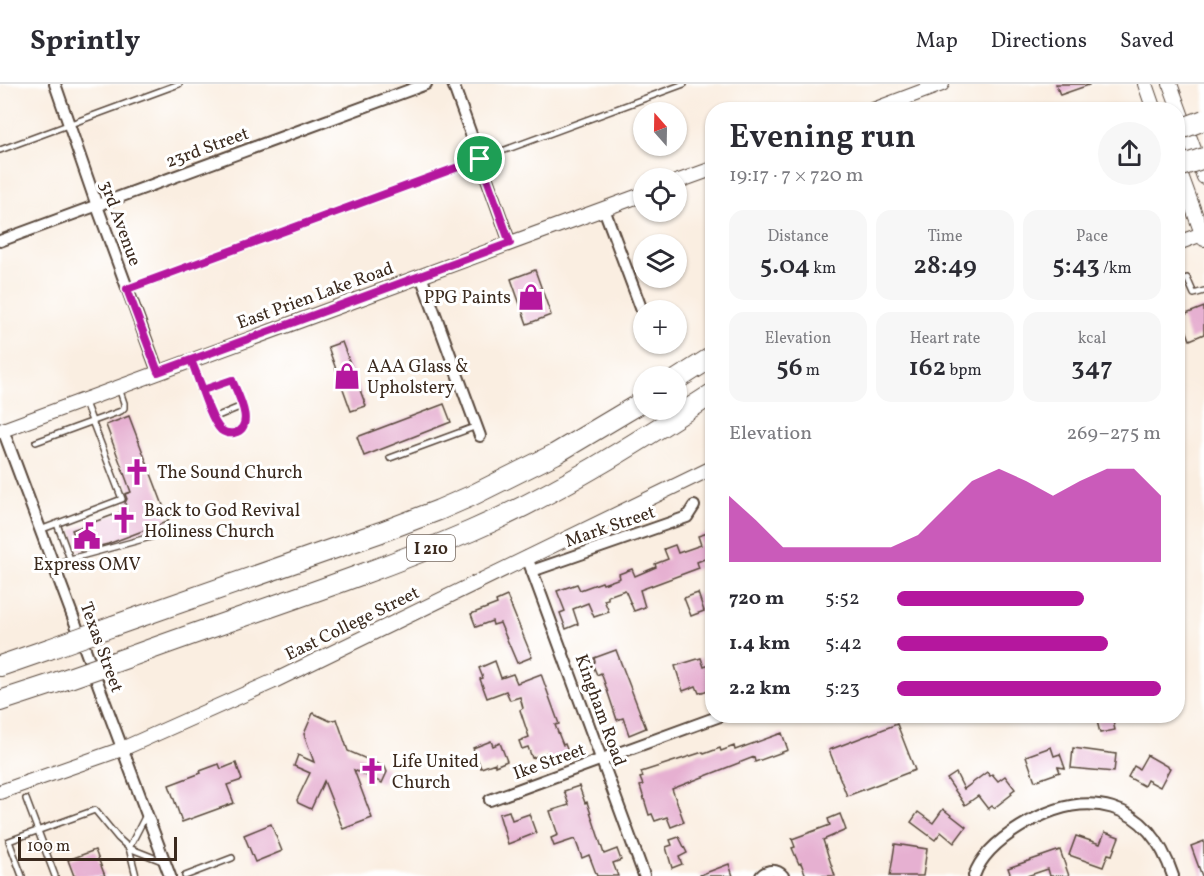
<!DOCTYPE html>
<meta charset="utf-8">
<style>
:root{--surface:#fff;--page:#f7f7f7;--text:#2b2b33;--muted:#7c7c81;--line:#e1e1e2;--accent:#b5179e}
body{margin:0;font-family:Vollkorn,serif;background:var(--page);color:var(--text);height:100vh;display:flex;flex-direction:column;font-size:22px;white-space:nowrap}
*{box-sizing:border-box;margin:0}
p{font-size:20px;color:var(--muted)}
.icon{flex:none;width:33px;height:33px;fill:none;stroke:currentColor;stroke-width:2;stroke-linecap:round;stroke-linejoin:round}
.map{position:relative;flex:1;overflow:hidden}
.details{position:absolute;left:705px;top:18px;width:480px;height:621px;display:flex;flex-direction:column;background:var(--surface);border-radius:24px;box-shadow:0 2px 4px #0004}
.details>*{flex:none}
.needle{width:39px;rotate:340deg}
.fabs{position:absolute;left:633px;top:18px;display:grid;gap:12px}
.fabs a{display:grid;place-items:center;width:54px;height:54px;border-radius:50%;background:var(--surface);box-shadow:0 2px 4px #0004;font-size:30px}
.scale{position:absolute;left:18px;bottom:15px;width:159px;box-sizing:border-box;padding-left:6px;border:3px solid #3b2a1e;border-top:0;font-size:16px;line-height:21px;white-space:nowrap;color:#3b2a1e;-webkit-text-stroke:4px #fff;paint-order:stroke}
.pin{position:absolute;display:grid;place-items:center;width:51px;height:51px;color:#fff;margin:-26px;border:3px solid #fff;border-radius:50%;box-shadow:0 2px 6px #0007}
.round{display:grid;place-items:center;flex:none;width:63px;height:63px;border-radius:32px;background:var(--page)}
.overview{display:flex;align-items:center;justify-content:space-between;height:102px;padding:0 24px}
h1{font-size:33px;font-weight:600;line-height:45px}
.figures{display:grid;grid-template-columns:repeat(3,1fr);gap:9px;height:102px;padding:6px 24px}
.figures div{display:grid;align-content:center;border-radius:15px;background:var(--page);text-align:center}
.figures b{font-size:26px;font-weight:600}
.figures small{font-size:16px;font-weight:400}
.figures p{font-size:16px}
.chart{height:168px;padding:12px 24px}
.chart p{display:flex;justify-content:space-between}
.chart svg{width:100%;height:108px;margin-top:6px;fill:var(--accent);opacity:.7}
ul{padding:0 24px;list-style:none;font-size:20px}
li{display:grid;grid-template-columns:96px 72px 1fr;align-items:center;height:45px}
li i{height:15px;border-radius:8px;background:var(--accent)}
header{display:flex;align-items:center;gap:36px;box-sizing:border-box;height:84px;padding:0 30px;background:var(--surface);border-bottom:2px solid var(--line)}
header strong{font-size:28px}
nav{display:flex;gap:33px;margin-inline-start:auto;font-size:21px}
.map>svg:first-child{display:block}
.building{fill:#e6b0d1}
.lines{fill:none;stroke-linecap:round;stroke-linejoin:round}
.service-casing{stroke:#58473b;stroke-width:8}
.minor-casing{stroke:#58473b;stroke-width:14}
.tertiary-casing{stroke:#58473b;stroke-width:16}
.motorway-casing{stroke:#58473b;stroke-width:22}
.service{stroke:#fff;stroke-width:5}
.minor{stroke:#fff;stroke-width:10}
.tertiary{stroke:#fff;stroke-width:14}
.motorway{stroke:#fff;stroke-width:20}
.motorway-bridge-casing{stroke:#58473b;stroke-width:22;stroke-linecap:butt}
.motorway-bridge{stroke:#fff;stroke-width:20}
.route-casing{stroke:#fff;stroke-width:12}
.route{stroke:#b5179e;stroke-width:8}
.labels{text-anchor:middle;stroke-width:6;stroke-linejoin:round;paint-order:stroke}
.shield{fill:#fff;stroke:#766a62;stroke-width:1.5}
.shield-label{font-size:16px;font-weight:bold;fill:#3b2a1e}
.street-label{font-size:18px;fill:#3b2a1e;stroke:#fff}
.poi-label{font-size:18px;fill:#3b2a1e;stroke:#fff;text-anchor:start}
</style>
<header>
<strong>Sprintly</strong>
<nav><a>Map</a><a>Directions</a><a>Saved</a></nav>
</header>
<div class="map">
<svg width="1204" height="792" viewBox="0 0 1204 792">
<rect width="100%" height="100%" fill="#fff"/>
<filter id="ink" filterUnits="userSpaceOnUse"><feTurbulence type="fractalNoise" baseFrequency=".0167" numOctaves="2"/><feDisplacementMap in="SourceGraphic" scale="12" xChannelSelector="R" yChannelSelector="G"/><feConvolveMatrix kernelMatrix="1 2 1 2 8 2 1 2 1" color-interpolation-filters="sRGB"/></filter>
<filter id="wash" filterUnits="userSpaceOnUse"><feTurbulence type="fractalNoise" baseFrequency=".008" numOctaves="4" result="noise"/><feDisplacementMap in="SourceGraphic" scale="24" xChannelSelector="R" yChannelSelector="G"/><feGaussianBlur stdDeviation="1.35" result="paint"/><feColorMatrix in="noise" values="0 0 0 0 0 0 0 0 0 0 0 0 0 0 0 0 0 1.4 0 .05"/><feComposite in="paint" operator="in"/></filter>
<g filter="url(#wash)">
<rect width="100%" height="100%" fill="#faeee1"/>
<g id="blocks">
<!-- building -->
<g class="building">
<polygon points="1056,0 1089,0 1089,1 1060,11"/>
<polygon points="535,186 551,231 527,240 511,195"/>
<polygon points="1204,223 1204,250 1190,256 1181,232"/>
<polygon points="342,258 366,322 351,327 328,263"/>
<polygon points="444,320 451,338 364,372 357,353"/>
<polygon points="129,332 169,437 108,460 80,467 72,446 127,426 125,419 127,415 125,410 131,408 106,341"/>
<polygon points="711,448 712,472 697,478 699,484 640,506 645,523 634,527 625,506 608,512 608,515 604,516 609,528 594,533 588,519 573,525 578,540 566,545 560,529 565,527 557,507 577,500 580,506 602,498 603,500 620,494 619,490 632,485 635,492 656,483 655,480 668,475 664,465 675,461 678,469 701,461 698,452"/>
<polygon points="698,509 704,527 691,532 684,514"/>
<polygon points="507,512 532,573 517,579 500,539 493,541 492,537 476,543 471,530 497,520 496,517"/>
<polygon points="616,566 646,644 629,651 623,634 617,636 604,597 601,589 597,591 592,579 595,578 594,574"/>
<polygon points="701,574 704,583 712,580 712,605 699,609 696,602 683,607 675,582"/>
<polygon points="495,577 501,594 513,590 517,599 541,590 559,640 555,641 563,661 565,660 570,673 550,680 546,669 532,674 528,663 522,665 519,657 529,653 520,626 523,624 520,613 510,616 506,607 487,614 480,595 483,594 479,584"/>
<polygon points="313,629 330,637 337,635 348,667 385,683 387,688 382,699 354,686 372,734 343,745 324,697 311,725 298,719 297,716 310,689 294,682 298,671 314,678 304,650"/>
<polygon points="1112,633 1115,646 1100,649 1097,637"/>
<polygon points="897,640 915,686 847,712 829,666"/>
<polygon points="782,649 788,666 755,678 754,673 672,705 684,738 671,743 667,733 655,737 652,730 649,731 640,702 643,701 640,694 643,693 641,688 703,668 704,670 720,664 721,667 734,662 735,666"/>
<polygon points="491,657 493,662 500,659 507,677 495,682 495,679 481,684 473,664"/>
<polygon points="1051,663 1054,672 1060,670 1065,684 1058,683 1060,688 1035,697 1026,672"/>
<polygon points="1073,664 1116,670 1114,688 1071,684"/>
<polygon points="1147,671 1170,684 1160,703 1147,696 1144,702 1128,693 1134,682 1139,685"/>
<polygon points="236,679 242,696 227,701 234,719 182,738 169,701 201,689 200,687 219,680 221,685"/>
<polygon points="987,688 990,692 992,690 998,697 1005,692 1015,705 1011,708 1012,710 994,724 992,722 988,725 978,712 965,721 947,695 956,689 964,705"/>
<polygon points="579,702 585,719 587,718 604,770 617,765 621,776 613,779 618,792 597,792 589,771 582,774 575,755 554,762 551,754 558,751 550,727 569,721 564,707"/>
<polygon points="943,725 966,743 954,759 941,748 935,756 911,738 918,728 933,739"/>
<polygon points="509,727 512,736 529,730 536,749 508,760 499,730"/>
<polygon points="840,730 846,746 823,756 835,792 806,792 801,779 799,780 792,764 795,763 792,755 830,741 828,735"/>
<polygon points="271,740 282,767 255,778 244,751"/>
<polygon points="1105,748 1119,753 1112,771 1108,770 1103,783 1069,771 1076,752 1100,760"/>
<polygon points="679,753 687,769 679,773 682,780 672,784 666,763 672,761 670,756"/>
<polygon points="1204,757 1204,792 1202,792 1191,762"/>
<polygon points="895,760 927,765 923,792 890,792"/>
<polygon points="95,766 105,792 74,792 68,776"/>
<polygon points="1060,766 1069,792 1050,792 1048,785 1027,792 1011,792 1008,784"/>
<polygon points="729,780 733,792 700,792 700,791"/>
</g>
</g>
</g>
<g filter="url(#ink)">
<use href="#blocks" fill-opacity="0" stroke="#58473b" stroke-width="1.5"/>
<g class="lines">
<defs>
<g id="service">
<polyline points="906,15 910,26"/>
<polyline points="0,66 179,0"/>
<polyline points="1178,197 1187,194 1194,210 1204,207"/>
<polyline points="128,205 684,0"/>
<path d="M192,277C199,297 206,326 218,343C223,348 228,350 234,348C257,343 237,309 232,296L203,306"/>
<polyline points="213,334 242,322"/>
<polyline points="36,358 121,327 124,324 124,319 119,304"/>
<polyline points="390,374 477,342"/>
<polyline points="40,446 122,415 84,316"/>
<polyline points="70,475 158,451"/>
<polyline points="53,481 70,475 57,440"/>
<polyline points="26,715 55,792"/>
<polyline points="22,792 9,757 95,726 118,754 129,764 162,777"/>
<polyline points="136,792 129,764 146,731"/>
<polyline points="185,792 232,774"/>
</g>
<g id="minor">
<polyline points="55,0 97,122 158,288"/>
<polyline points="453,0 510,159"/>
<polyline points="604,125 644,232"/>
<polyline points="0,157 426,0"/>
<polyline points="421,192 480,352"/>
<polyline points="3,346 170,792"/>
<polyline points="527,473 644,791"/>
<polyline points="532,487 687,433 694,422"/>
<polyline points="490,716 720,632"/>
<path d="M761,792C768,785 777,785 783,792"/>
<path d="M974,792C981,771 1002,754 1020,743C1086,702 1148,716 1173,792"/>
</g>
<g id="tertiary">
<polyline points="1145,0 1154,26"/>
<polyline points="1170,0 1204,93"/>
<polyline points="873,26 942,0"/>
<polyline points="1178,83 1204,155"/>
<polyline points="676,98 712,85"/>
<polyline points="1178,159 1202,150"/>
<polyline points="0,347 644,110"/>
<polyline points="0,708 122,665 272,598 712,384"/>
</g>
<g id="motorway">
<polyline points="676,296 712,273"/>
<polyline points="113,542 381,448 439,426 471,412 555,370 644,317"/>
<path d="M129,573C243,531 360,495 471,447C556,410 635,360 712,310"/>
<polyline points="0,582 49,565"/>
<polyline points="0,617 55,599"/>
</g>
</defs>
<!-- service casing -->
<use href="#service" class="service-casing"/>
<!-- minor casing -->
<use href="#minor" class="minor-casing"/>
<!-- tertiary casing -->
<use href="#tertiary" class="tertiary-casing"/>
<!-- motorway casing -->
<use href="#motorway" class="motorway-casing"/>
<!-- service -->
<use href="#service" class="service"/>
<!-- minor -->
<use href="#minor" class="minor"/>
<!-- tertiary -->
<use href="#tertiary" class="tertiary"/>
<!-- motorway -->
<use href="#motorway" class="motorway"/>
<defs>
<g id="motorway-bridge">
<polyline points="1178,46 1204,36"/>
<polyline points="1178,83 1204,74"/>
<polyline points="49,565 113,542"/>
<polyline points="55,599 129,573"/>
</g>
</defs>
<!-- motorway-bridge casing -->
<use href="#motorway-bridge" class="motorway-bridge-casing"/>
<!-- motorway-bridge -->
<use href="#motorway-bridge" class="motorway-bridge"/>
</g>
</g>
<g class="lines" filter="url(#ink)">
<defs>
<path id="route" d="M480,75L127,205L158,288L191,276C198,292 209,334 221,346C225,349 229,350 234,349C257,343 237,309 232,296L203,306L191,276L510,159L480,75"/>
</defs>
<!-- route casing -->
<use href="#route" class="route-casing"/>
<!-- route -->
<use href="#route" class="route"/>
</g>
<!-- icons -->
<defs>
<symbol id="shop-bare" viewBox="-9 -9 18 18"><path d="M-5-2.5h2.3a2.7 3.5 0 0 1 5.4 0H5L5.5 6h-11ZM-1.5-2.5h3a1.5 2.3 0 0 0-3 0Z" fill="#b5179e" stroke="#fff" stroke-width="2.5" paint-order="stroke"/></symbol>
<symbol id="church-bare" viewBox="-9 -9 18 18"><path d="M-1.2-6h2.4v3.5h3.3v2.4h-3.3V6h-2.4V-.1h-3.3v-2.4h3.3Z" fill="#b5179e" stroke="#fff" stroke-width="2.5" paint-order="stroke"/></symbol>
<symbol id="civic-bare" viewBox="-9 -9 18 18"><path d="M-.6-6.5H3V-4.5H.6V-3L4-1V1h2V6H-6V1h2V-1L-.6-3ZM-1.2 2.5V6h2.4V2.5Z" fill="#b5179e" stroke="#fff" stroke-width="2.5" paint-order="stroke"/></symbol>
</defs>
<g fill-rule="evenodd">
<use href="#shop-bare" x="512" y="194" width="38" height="38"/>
<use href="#shop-bare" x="328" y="273" width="38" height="38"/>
<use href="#church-bare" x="118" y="369" width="38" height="38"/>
<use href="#church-bare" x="105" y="417" width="38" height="38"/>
<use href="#civic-bare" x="68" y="433" width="38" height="38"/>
<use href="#church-bare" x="353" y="668" width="38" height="38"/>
</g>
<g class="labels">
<!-- shield labels -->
<rect class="shield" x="407" y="451" width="48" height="26" rx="4.5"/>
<g class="shield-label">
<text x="431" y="470">I 210</text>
</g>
<!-- street labels -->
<g class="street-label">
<text transform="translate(207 63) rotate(-20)" y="6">23rd Street</text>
<text transform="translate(121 139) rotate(70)" y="6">3rd Avenue</text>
<text transform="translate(315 211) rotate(-20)" y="6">East Prien Lake Road</text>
<text transform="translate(610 442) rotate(-19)" y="6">Mark Street</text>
<text transform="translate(352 539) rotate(-26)" y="6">East College Street</text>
<text transform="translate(102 563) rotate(70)" y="6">Texas Street</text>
<text transform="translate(601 626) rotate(70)" y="6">Kingham Road</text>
<text transform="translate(549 677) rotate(-20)" y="6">Ike Street</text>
</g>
<!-- poi labels -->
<g class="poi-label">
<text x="511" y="219" text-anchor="end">PPG Paints</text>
<text x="367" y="288">AAA Glass &amp;<tspan x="367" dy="21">Upholstery</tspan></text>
<text x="157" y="394">The Sound Church</text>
<text x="144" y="432">Back to God Revival<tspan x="144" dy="21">Holiness Church</tspan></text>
<text x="87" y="486" text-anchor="middle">Express OMV</text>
<text x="392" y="683">Life United<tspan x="392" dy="21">Church</tspan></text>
</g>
</g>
</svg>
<div class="fabs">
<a><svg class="needle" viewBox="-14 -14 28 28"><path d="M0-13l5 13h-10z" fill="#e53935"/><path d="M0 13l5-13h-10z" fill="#7c7c81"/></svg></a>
<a><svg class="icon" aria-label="locate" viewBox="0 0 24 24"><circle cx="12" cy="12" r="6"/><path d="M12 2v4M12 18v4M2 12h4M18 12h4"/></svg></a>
<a><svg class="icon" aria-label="layers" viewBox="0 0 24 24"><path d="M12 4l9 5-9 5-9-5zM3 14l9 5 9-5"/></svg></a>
<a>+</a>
<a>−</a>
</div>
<div class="scale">100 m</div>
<div class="pin" style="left:480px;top:75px;background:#1e9e55"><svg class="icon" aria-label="arrive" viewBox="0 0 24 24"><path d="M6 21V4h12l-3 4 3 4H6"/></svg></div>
<section class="details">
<div class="overview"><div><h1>Evening run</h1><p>19:17 · 7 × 720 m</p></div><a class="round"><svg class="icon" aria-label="share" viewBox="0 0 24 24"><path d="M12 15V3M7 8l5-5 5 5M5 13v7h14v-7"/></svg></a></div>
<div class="figures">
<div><p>Distance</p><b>5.04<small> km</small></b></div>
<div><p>Time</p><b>28:49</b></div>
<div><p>Pace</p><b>5:43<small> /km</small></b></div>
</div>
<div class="figures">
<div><p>Elevation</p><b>56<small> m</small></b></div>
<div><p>Heart rate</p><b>162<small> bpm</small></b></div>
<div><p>kcal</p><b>347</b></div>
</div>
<div class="chart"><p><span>Elevation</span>269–275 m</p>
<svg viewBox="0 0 160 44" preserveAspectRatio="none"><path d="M0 44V17L10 27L20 38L30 38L40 38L50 38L60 38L70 33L80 22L90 11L100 6L110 11L120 17L130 11L140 6L150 6L160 17V44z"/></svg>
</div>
<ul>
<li><b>720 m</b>5:52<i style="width:71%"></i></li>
<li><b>1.4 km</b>5:42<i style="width:80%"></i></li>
<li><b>2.2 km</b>5:23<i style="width:100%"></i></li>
</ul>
</section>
</div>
